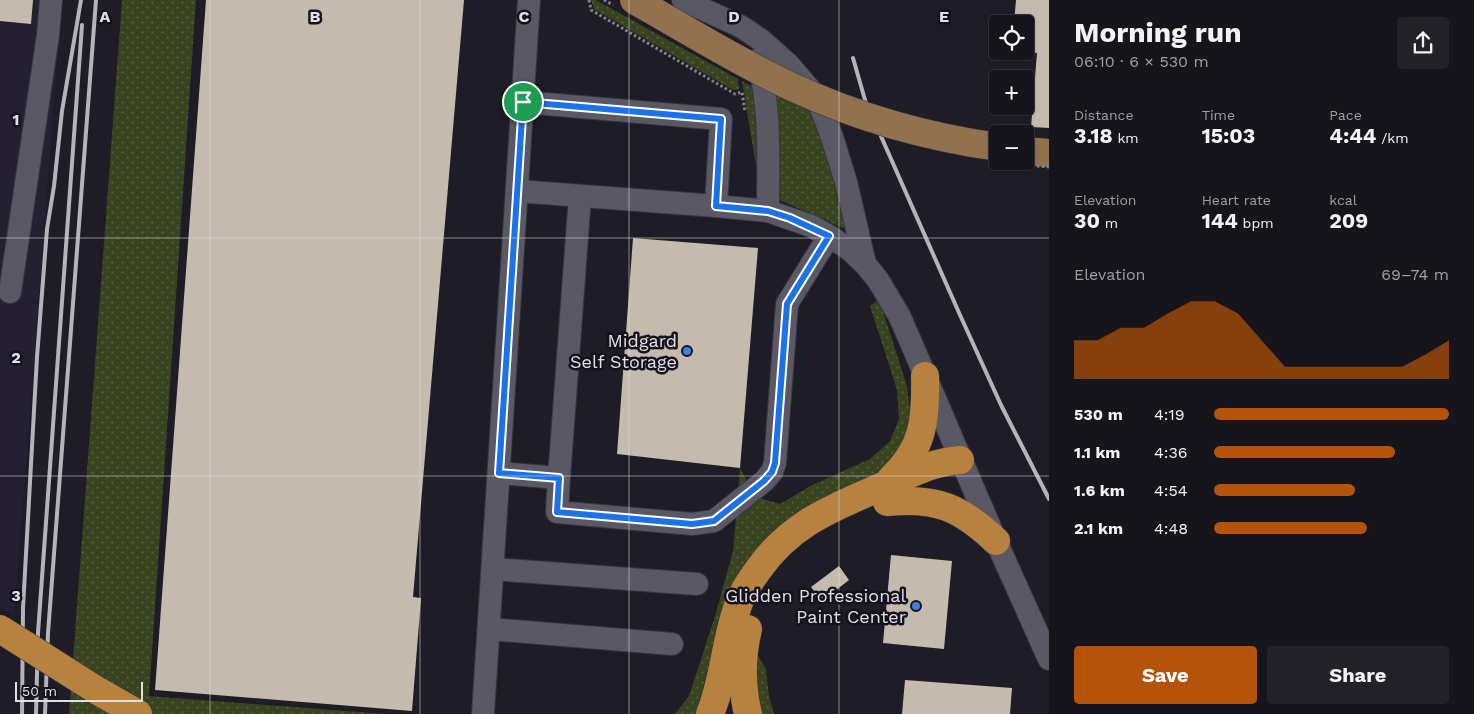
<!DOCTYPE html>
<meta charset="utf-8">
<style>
:root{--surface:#16151c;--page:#232229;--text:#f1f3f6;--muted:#9e9fa3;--line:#35343b;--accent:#b45309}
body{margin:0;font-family:"Work Sans",sans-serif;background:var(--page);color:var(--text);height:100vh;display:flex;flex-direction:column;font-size:19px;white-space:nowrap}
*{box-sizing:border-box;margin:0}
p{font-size:16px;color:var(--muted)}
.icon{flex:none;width:28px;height:28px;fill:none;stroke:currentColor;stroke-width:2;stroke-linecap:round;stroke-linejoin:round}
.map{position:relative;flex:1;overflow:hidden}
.side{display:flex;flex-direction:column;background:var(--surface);width:425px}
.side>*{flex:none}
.fabs{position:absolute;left:989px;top:15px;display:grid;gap:10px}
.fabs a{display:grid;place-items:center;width:45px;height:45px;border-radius:5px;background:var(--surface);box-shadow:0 1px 4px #0004,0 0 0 1px var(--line);font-size:25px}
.scale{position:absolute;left:15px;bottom:12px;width:128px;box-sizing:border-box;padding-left:5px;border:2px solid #e0dee6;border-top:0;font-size:14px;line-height:18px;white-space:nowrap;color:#e0dee6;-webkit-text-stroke:4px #15121d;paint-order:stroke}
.pin{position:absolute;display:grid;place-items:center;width:42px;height:42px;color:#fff;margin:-21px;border:2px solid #fff;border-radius:50%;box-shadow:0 1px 5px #0007}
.round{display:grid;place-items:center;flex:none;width:52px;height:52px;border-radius:5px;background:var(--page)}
.headline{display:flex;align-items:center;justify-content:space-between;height:85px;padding:0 25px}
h1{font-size:28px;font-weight:700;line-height:38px}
.metrics{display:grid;grid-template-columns:repeat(3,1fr);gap:8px;height:85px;padding:5px 25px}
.metrics div{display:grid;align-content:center}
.metrics b{font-size:21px;font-weight:700}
.metrics small{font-size:14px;font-weight:400}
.metrics p{font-size:14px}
.chart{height:140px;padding:10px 25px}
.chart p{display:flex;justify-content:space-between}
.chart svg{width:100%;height:90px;margin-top:5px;fill:var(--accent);opacity:.7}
.button{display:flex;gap:10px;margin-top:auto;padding:10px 25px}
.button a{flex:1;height:58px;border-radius:5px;background:var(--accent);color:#fff;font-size:20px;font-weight:700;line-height:58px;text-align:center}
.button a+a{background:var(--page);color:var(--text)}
ul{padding:0 25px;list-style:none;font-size:16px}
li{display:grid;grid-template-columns:80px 60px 1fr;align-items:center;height:38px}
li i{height:12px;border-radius:6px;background:var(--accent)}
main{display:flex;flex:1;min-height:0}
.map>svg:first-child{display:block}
.built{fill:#242031}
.grass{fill:url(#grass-dots)}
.building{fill:#c4bbae}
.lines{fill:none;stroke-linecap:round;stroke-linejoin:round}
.minor-casing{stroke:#38363e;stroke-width:24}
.major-casing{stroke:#38363e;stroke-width:29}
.highway-casing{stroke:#38363e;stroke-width:29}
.path{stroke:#828089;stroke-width:3;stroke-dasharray:2.5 2.5;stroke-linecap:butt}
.minor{stroke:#5b5865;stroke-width:22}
.major{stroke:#92714e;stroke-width:28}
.highway{stroke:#b7813f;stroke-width:28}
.rail{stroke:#b4b2bb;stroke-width:4}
.major-bridge-casing{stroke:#38363e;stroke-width:29;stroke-linecap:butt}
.highway-bridge-casing{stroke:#38363e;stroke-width:29;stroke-linecap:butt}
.path-bridge{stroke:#828089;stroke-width:3;stroke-dasharray:2.5 2.5;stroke-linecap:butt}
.major-bridge{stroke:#92714e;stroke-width:28}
.highway-bridge{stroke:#b7813f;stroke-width:28}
.route-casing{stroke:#fff;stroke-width:10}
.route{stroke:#1a73e8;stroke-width:6}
.grid{fill:none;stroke:#e0dee6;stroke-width:1;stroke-opacity:0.55}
.shop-dot{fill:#3f7fe0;stroke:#15121d;stroke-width:2}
.labels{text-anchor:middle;stroke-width:5;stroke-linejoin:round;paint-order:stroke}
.poi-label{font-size:18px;fill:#e0dee6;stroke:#15121d;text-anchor:end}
.grid-label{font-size:16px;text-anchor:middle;font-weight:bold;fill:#e0dee6;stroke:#15121d;stroke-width:5;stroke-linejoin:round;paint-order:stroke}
</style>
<main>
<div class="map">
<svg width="1049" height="714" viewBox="0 0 1049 714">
<defs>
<pattern id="grass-dots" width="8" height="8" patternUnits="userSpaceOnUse" patternTransform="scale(1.25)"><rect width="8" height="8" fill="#38431f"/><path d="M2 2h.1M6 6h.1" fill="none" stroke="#545e40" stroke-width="1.8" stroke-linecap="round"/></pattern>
</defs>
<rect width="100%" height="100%" fill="#1e1c26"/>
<!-- built -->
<polygon class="built" points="0,0 62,0 14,616 0,606"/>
<!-- grass -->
<g class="grass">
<polygon points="122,0 196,0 149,696 386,714 69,714"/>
<polygon points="591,0 596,0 738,79 739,89 733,90 594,9"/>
<polygon points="764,53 816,106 846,225 843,228 777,199"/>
<polygon points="742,81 759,90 763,192 756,191 758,178"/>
<polygon points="879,299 907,386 911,418 904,450 883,471 819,502 783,527 699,714 675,714 689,696 716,613 733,551 740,468 756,497 780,504 812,485 870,459 890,441 899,419 897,390 870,306"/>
<polygon points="752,646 766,669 769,696 774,714 755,714"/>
</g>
<!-- building -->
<g class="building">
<polygon points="0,0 33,0 31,24 0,21"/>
<polygon points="206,0 464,0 413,597 421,598 412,711 155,690"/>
<polygon points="1016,0 1049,0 1049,128 1031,127 1037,53 1025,52 1025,24 1014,24"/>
<polygon points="633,238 758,248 740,468 617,454"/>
<polygon points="891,555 952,561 944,649 883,643"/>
<polygon points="839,566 849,580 822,601 811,587"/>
<polygon points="905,680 1012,688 1010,714 902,714"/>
</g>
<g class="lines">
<defs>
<g id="minor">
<polyline points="683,0 742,27 761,40 789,65 812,92 821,108 832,137 846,182 865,264"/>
<path d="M758,60C771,109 768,161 768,211"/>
<polyline points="523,102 721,119 716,206"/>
<polyline points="517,191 716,206 768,211 811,226 831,237 850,250 865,264 878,280 900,317 996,541 1049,659"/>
<polyline points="10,292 48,35 51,0"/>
<polyline points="499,473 559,478 580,196"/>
<polyline points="559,478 557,512 692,524 714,521 764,481 772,472 775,463 787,304 829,236"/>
<polyline points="493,569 697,584"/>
<polyline points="489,629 672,644"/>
<polyline points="483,714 529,0"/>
</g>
<polyline id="major" points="1025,151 1049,153"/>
<g id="highway">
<path d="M891,479C924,448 926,419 925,376"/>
<path d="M887,502C936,497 960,507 996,541"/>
<path d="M748,629C741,658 741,685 748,714"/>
<polyline points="98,691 138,714"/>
<path d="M710,714C725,678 725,637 740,600C744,589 751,580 758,570C792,522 833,508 885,485C911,474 932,462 960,460"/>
</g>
</defs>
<!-- minor casing -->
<use href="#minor" class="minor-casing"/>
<!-- major casing -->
<use href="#major" class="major-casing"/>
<!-- highway casing -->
<use href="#highway" class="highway-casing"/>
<!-- path -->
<polyline class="path" points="589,0 591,10 735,94 742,92 745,112"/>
<!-- minor -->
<use href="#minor" class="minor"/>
<!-- major -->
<use href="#major" class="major"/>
<!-- highway -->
<use href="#highway" class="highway"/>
<!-- rail -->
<g class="rail">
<polyline points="853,58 865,100 960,315 1001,405 1049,499"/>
<polyline points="22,714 23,608 37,357 47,229 54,186 62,111 81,0"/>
<polyline points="36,714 38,633 82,25"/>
<polyline points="45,714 48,633 96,0"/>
</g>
<defs>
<path id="major-bridge" d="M634,0C686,29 736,61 790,86C856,117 926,137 998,147"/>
<polyline id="highway-bridge" points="0,629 98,691"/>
</defs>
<!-- major-bridge casing -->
<use href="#major-bridge" class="major-bridge-casing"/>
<!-- highway-bridge casing -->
<use href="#highway-bridge" class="highway-bridge-casing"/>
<!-- path-bridge -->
<g class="path-bridge">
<polyline points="604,0 613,5"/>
<polyline points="1012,164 1049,167"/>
</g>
<!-- major-bridge -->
<use href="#major-bridge" class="major-bridge"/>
<!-- highway-bridge -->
<use href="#highway-bridge" class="highway-bridge"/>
</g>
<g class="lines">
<defs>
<polygon id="route" points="523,102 721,119 716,206 768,211 790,218 829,236 787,304 775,463 772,472 764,481 714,521 692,524 557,512 559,478 499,473"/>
</defs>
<!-- route casing -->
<use href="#route" class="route-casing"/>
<!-- route -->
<use href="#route" class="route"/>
</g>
<!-- grid -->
<path class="grid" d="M210,0V714M420,0V714M629,0V714M839,0V714M0,238H1049M0,476H1049"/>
<!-- markers -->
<g class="shop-dot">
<circle cx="687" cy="351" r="5"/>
<circle cx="916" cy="606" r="5"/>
</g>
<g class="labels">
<!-- poi labels -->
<g class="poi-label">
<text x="677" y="347">Midgard<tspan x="677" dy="21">Self Storage</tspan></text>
<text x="906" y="602">Glidden Professional<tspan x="906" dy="21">Paint Center</tspan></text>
</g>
</g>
<g class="grid-label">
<text x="105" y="22">A</text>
<text x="315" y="22">B</text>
<text x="524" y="22">C</text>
<text x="734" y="22">D</text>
<text x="944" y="22">E</text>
<text x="16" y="125">1</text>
<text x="16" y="363">2</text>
<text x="16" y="601">3</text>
</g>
</svg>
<div class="fabs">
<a><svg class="icon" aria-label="locate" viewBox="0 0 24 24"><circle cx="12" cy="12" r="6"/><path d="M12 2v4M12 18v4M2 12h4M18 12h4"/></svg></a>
<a>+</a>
<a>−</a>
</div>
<div class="scale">50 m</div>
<div class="pin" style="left:523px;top:102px;background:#1e9e55"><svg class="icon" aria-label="arrive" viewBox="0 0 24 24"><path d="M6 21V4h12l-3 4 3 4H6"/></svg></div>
</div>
<section class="side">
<div class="headline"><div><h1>Morning run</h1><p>06:10 · 6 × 530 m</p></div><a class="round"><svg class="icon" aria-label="share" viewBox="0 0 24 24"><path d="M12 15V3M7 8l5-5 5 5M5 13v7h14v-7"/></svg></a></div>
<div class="metrics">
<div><p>Distance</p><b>3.18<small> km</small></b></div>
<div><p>Time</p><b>15:03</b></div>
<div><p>Pace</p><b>4:44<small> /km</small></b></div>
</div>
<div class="metrics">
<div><p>Elevation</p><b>30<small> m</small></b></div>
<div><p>Heart rate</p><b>144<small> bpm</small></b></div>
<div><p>kcal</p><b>209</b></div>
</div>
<div class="chart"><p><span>Elevation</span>69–74 m</p>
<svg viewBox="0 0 160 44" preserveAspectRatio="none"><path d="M0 44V25L10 25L20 19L30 19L40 12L50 6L60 6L70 12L80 25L90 38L100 38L110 38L120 38L130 38L140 38L150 32L160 25V44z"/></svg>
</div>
<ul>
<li><b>530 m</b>4:19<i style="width:100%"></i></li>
<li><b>1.1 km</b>4:36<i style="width:77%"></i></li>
<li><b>1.6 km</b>4:54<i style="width:60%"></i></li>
<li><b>2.1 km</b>4:48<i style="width:65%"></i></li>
</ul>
<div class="button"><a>Save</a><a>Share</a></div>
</section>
</main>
